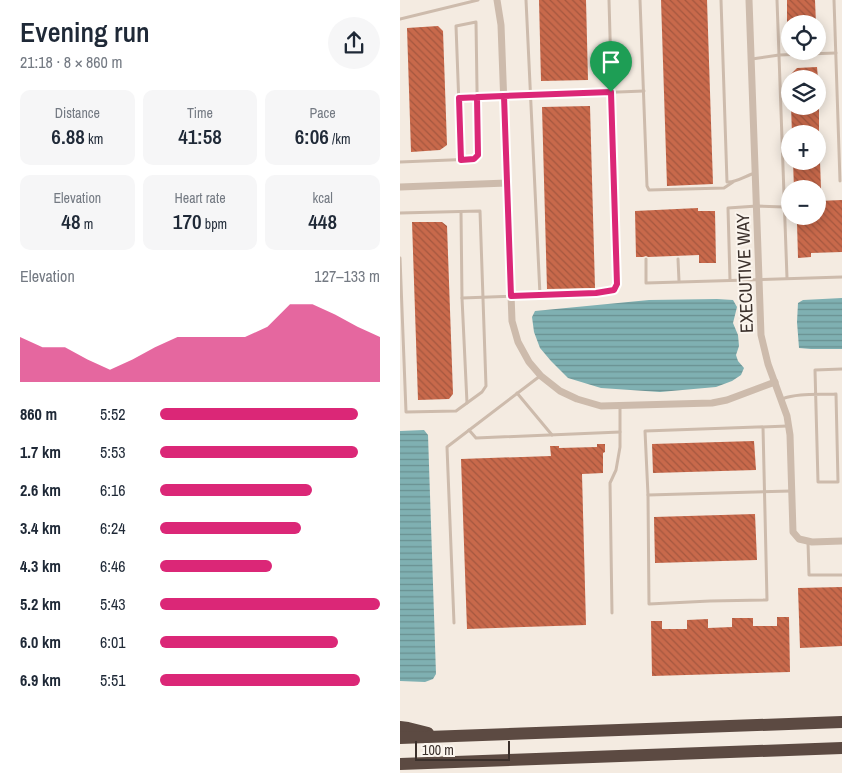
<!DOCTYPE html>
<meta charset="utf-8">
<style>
:root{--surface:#fff;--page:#f6f6f7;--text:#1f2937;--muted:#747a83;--accent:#db2777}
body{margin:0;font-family:"Archivo Narrow",sans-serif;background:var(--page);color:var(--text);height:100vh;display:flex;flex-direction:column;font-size:19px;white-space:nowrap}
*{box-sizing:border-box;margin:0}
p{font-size:16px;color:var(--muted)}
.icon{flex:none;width:28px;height:28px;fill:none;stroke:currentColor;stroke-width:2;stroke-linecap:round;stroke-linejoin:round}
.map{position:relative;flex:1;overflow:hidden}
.side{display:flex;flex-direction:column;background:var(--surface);width:400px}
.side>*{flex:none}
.buttons{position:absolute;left:381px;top:15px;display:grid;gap:10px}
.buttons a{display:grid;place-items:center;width:45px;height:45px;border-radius:50%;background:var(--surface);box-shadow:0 2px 12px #0003;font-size:25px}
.scale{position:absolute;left:15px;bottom:12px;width:95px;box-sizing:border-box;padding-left:5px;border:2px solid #3b302b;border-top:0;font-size:14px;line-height:18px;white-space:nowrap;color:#3b302b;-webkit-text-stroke:4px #fbf5ee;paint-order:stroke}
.pin{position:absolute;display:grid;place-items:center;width:42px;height:42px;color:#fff;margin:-51px -21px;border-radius:50% 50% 50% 0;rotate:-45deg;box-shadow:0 0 5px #0007}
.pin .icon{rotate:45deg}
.round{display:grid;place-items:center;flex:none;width:52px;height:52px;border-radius:26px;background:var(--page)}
.head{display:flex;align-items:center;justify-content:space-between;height:85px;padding:0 20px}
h1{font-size:28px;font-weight:600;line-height:38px}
.figures{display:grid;grid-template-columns:repeat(3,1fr);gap:8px;height:85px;padding:5px 20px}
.figures div{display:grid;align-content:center;border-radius:10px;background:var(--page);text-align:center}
.figures b{font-size:21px;font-weight:600}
.figures small{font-size:14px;font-weight:400}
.figures p{font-size:14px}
.chart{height:140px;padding:10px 20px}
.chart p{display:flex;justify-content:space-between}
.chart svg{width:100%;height:90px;margin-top:5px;fill:var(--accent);opacity:.7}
ul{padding:0 20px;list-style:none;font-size:16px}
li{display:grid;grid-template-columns:80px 60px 1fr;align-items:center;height:38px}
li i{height:12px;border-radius:6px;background:var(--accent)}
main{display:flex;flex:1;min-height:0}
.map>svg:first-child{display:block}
.water{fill:url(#water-rules)}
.building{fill:url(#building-back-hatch)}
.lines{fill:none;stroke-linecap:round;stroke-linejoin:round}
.service{stroke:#cdbbac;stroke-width:3}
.minor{stroke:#cdbbac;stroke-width:7}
.motorway{stroke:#5c4a42;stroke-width:12}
.route-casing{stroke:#fff;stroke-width:10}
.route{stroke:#db2777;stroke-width:6}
.labels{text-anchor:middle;stroke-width:4;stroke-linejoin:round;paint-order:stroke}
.street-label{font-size:18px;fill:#3b302b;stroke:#fbf5ee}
</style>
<main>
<section class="side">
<div class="head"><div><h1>Evening run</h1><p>21:18 · 8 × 860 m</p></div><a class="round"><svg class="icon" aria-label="share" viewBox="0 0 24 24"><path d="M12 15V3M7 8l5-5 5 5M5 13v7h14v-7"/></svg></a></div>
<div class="figures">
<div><p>Distance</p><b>6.88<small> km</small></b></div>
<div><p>Time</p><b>41:58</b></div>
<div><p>Pace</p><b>6:06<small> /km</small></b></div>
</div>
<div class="figures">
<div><p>Elevation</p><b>48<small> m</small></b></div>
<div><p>Heart rate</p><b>170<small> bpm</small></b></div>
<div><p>kcal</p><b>448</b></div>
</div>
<div class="chart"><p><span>Elevation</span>127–133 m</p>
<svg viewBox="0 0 160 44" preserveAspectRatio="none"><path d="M0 44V22L10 27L20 27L30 33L40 38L50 33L60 27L70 22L80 22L90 22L100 22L110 17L120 6L130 6L140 11L150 17L160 22V44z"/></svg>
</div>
<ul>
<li><b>860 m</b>5:52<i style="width:90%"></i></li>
<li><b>1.7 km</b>5:53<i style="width:90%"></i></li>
<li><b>2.6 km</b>6:16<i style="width:69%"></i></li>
<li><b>3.4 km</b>6:24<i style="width:64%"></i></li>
<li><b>4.3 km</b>6:46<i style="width:51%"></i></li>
<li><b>5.2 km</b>5:43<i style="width:100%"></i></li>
<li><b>6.0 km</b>6:01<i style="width:81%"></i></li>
<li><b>6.9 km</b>5:51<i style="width:91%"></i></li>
</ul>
</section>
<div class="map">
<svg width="442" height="773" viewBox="0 0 442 773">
<defs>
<pattern id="water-rules" width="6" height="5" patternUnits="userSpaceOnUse" patternTransform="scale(1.25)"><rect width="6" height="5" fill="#7fb0b2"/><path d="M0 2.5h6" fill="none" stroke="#699091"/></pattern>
<pattern id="building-back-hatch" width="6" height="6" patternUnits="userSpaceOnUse" patternTransform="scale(1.25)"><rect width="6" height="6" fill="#c8694b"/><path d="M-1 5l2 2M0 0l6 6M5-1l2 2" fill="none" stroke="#a4573f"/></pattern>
</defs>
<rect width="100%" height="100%" fill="#f4ebe1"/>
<!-- water -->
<g class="water">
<polygon points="442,298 442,349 411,349 399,348 397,322 398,303 403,300"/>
<polygon points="317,299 333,300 337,307 333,323 338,335 339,346 336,355 338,361 344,368 341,375 332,381 316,387 260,392 201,388 168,378 151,361 140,348 134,332 132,317 135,311 249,300"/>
<polygon points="24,430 28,435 36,674 33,679 25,682 0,681 0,431"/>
</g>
<!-- building -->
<g class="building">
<polygon points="139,0 186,0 188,80 141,81"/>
<polygon points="261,0 307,0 313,184 267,186"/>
<polygon points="387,0 415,0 416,24 387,24"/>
<polygon points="38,26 43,31 47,145 40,150 11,152 7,28"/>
<polygon points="417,67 418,79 390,79 390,75 397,68"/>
<polygon points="190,106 195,288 147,289 142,107"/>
<polygon points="391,106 419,106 419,134 392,134"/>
<polygon points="393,161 420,161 421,189 394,189"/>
<polygon points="442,200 442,252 411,253 411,257 398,258 397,223 409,223 409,216 418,216 418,201"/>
<polygon points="298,208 298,211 315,211 316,263 299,263 299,255 248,257 246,256 243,257 236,257 235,211"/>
<polygon points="12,222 42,222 47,226 53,394 49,399 18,400"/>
<polygon points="354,441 356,470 253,473 252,444"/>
<polygon points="197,444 205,444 205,452 203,453 203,473 182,474 186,625 67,629 61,459 151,456 150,446 159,446 159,448 197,447"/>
<polygon points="355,514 357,560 255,563 254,517"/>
<polygon points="442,587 442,646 400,648 398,588"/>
<polygon points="377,617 389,617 390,672 252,676 251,621 262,621 262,629 287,629 287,620 308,619 308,628 332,627 332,618 353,618 353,626 377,626"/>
</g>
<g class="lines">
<!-- service -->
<g class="service">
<polyline points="126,0 140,295"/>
<polyline points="240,0 247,186 249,190 324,188 333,182"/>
<path d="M321,0L327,182C336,183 345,176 355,173"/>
<polyline points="377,0 387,278"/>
<polyline points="434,0 440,181"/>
<polyline points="0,19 78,0"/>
<polyline points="352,59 379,55 436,53"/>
<polyline points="59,98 244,91"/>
<polyline points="0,162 75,159 78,155 76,22 56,26 61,159"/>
<polyline points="61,212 62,298 67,403"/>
<polyline points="0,213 80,211 86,386 82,392 56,411 6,412 0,258"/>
<polyline points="246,259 246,283 442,277"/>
<polyline points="278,259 279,281"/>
<polyline points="330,280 328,208 357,206 384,207"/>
<polyline points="62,298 196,293 214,290 217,285 209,0"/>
<polyline points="117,393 152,435"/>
<path d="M382,399C398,393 418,395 436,394L438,482H418L415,370L442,369"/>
<polyline points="363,427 367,600 310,601 249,604 248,495 245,431 388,426"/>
<polyline points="69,430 76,438 220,432"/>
<polyline points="248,495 391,491"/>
<polyline points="408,542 409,575 442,575"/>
<polyline points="212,613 210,483 216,470 220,447 220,407"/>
<polyline points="54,623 47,447 140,376"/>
</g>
<!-- minor -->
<g class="minor">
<polyline points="97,0 101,25 112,321 118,342 129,362 141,376 160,391 177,399 201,406 312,403 327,400 375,382"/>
<polyline points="349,0 361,335 368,364 387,416 390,435 393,532 399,539 412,542 442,541"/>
<polyline points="0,187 107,183"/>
</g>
<!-- motorway -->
<g class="motorway">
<polyline points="0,727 8,728 28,733"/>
<polyline points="0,738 442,722"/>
<polyline points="0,764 442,748"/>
</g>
</g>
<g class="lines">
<defs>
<polyline id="route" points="211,92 77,97 78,155 74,159 61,160 59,98 104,96 111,296 196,293 214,290 217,284 211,92"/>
</defs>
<!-- route casing -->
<use href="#route" class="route-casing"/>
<!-- route -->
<use href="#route" class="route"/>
</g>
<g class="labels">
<!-- street labels -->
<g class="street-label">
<text transform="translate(345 273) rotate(-92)" y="6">EXECUTIVE WAY</text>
</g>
</g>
</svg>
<div class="buttons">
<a><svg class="icon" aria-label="locate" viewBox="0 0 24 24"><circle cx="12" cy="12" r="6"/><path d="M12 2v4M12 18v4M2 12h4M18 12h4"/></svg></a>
<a><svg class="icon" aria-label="layers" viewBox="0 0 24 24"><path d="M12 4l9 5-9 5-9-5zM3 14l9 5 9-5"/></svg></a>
<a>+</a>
<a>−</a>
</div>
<div class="scale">100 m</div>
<div class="pin" style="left:211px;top:92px;background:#1e9e55"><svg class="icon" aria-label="arrive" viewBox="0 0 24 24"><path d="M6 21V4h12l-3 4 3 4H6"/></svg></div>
</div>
</main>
